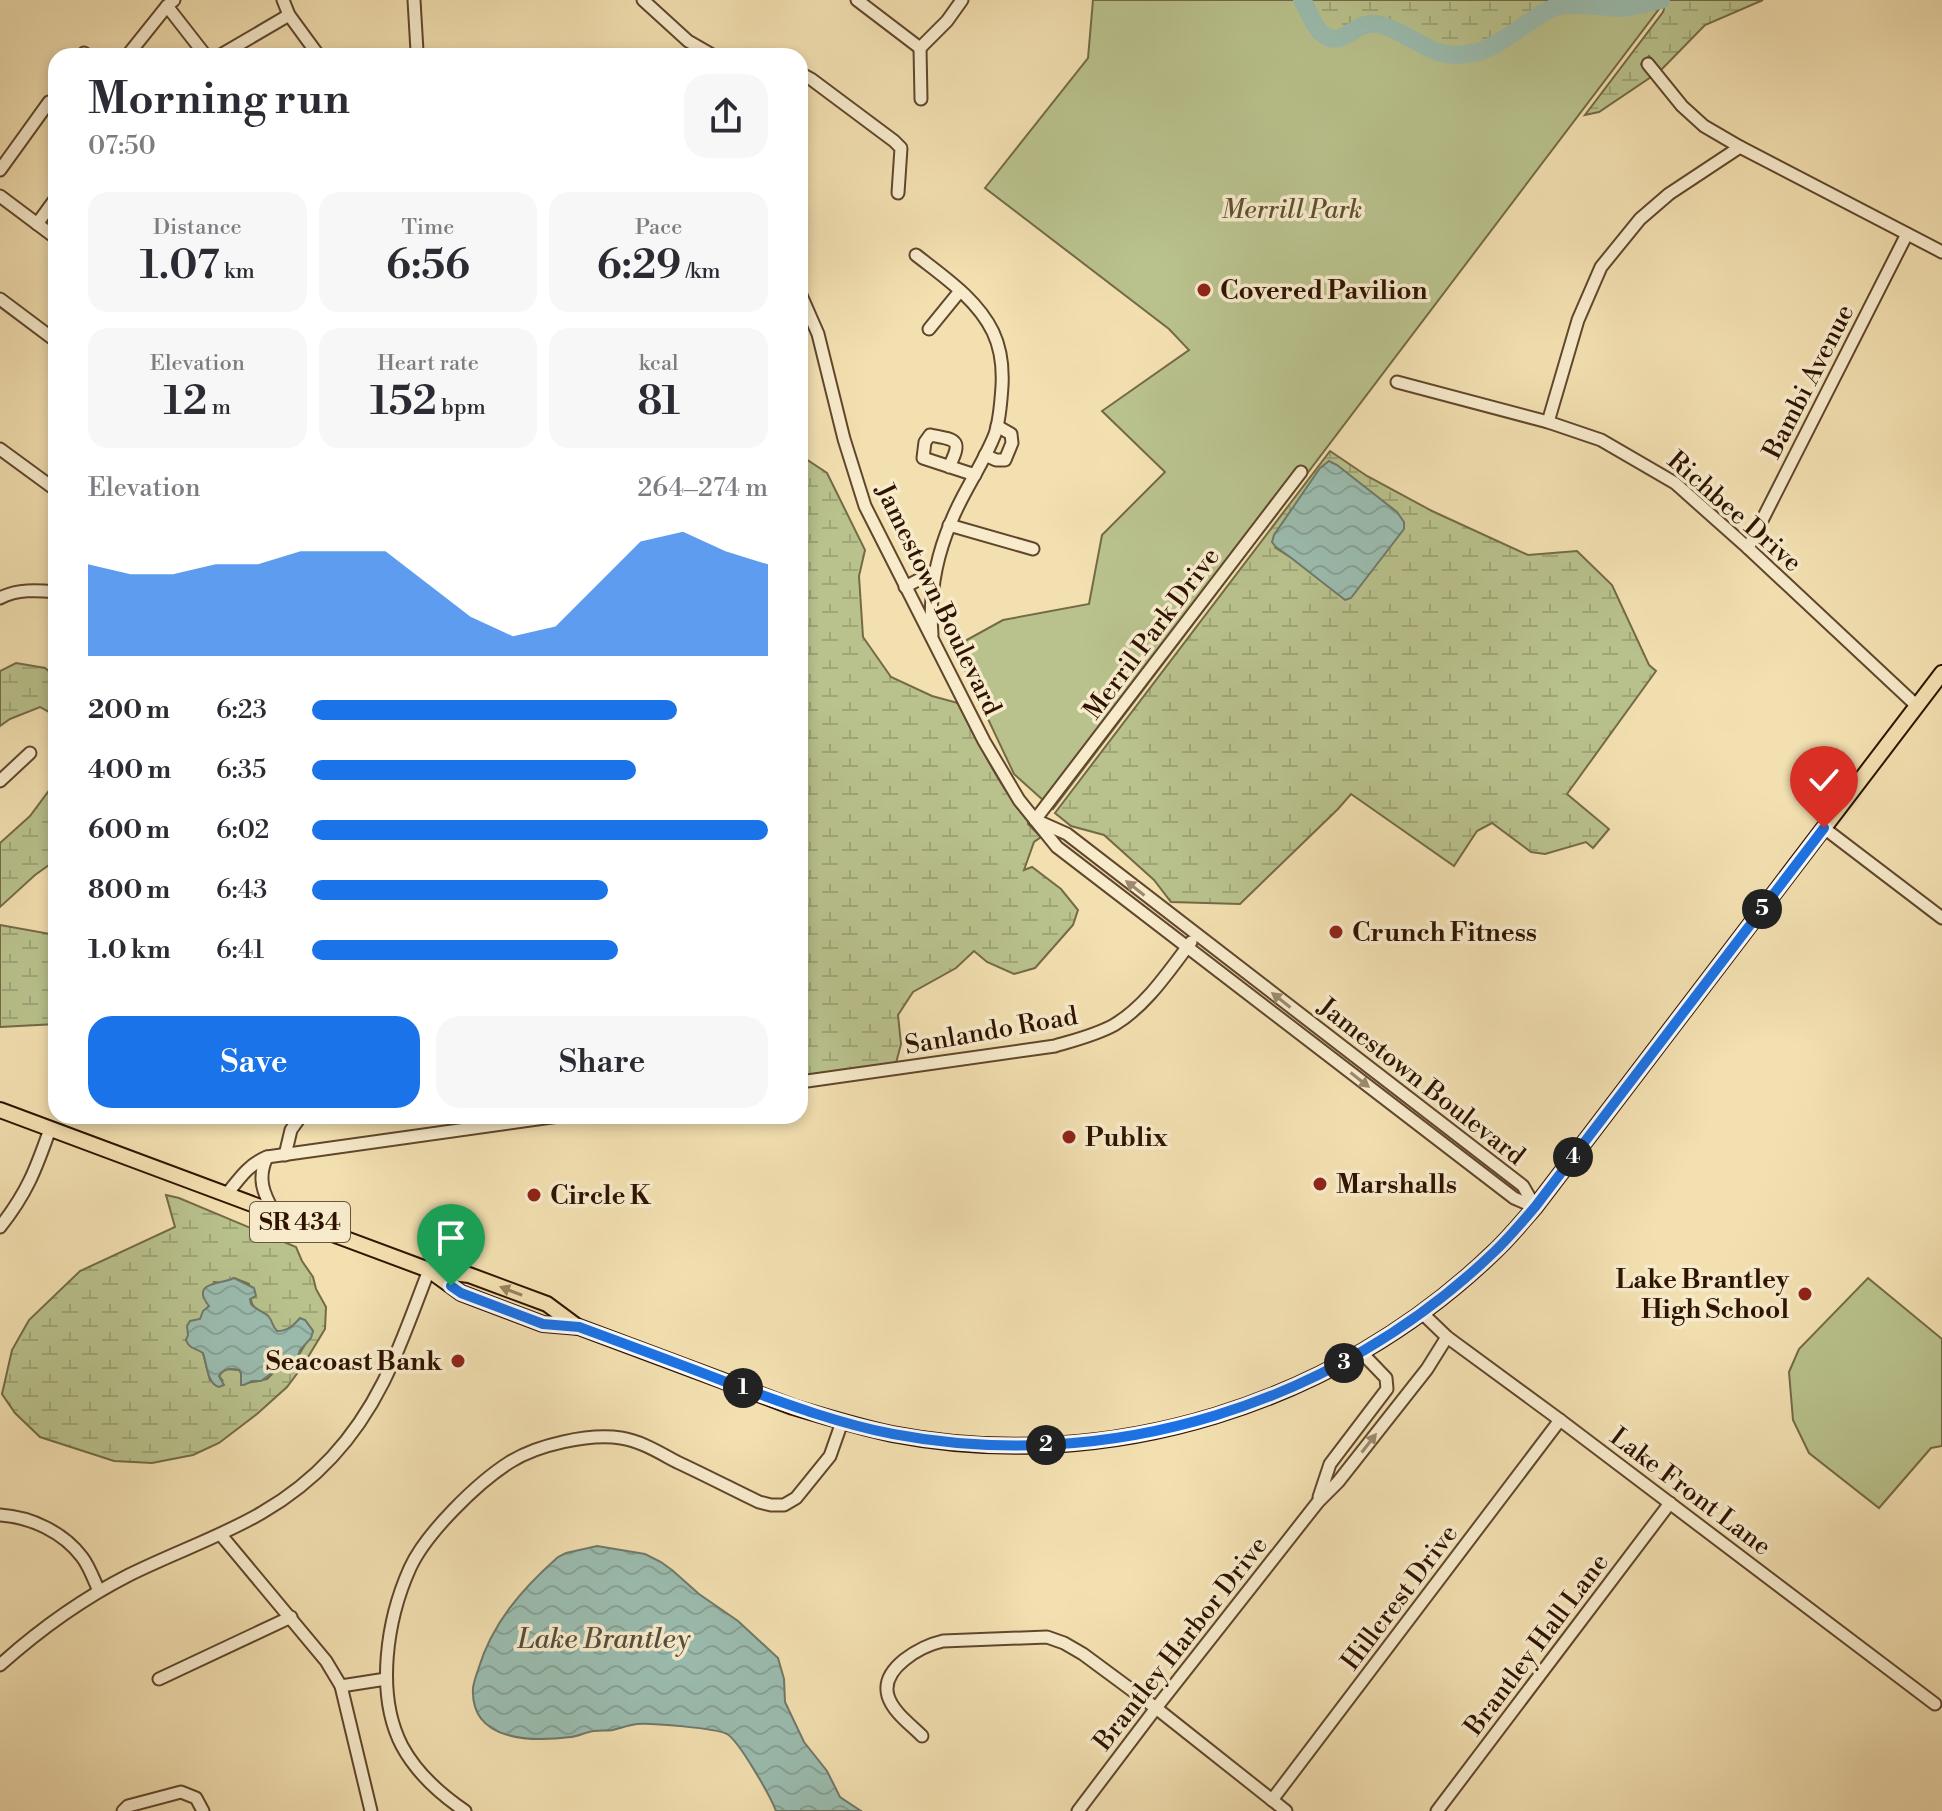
<!DOCTYPE html>
<meta charset="utf-8">
<style>
:root{--surface:#fff;--page:#f7f7f7;--text:#2b2b33;--muted:#7c7c81;--accent:#1a73e8}
body{margin:0;font-family:"Libre Bodoni",serif;background:var(--page);color:var(--text);height:100vh;display:flex;flex-direction:column;font-size:30px;white-space:nowrap}
*{box-sizing:border-box;margin:0}
p{font-size:26px;color:var(--muted)}
.icon{flex:none;width:44px;height:44px;fill:none;stroke:currentColor;stroke-width:2;stroke-linecap:round;stroke-linejoin:round}
.map{position:relative;flex:1;overflow:hidden}
.side{position:absolute;left:48px;top:48px;width:760px;height:1076px;display:flex;flex-direction:column;background:var(--surface);border-radius:24px;box-shadow:0 4px 12px #0003}
.side>*{flex:none}
.pin{position:absolute;display:grid;place-items:center;width:68px;height:68px;color:#fff;margin:-82px -34px;border-radius:50% 50% 50% 0;rotate:-45deg;box-shadow:0 0 8px #0007}
.pin .icon{rotate:45deg}
.km{position:absolute;width:40px;height:40px;margin:-20px;border-radius:50%;background:#222;color:#fff;font-size:22px;line-height:40px;text-align:center}
.round{display:grid;place-items:center;flex:none;width:84px;height:84px;border-radius:24px;background:var(--page)}
.overview{display:flex;align-items:center;justify-content:space-between;height:136px;padding:0 40px}
h1{font-size:44px;font-weight:600;line-height:60px}
.figures{display:grid;grid-template-columns:repeat(3,1fr);gap:12px;height:136px;padding:8px 40px}
.figures div{display:grid;align-content:center;border-radius:20px;background:var(--page);text-align:center}
.figures b{font-size:40px;font-weight:600}
.figures small{font-size:22px;font-weight:400}
.figures p{font-size:22px}
.chart{height:224px;padding:16px 40px}
.chart p{display:flex;justify-content:space-between}
.chart svg{width:100%;height:144px;margin-top:8px;fill:var(--accent);opacity:.7}
.cta{display:flex;gap:16px;margin-top:auto;padding:16px 40px}
.cta a{flex:1;height:92px;border-radius:24px;background:var(--accent);color:#fff;font-size:32px;font-weight:600;line-height:92px;text-align:center}
.cta a+a{background:var(--page);color:var(--text)}
ul{padding:0 40px;list-style:none;font-size:26px}
li{display:grid;grid-template-columns:128px 96px 1fr;align-items:center;height:60px}
li i{height:20px;border-radius:10px;background:var(--accent)}
.map>svg:first-child{display:block}
.green{fill:#b9c28d;stroke:#746a46;stroke-width:2}
.wetland{fill:url(#wetland-marsh);stroke:#746a46;stroke-width:2;fill-rule:evenodd}
.water{fill:url(#water-waves);stroke:#70796a;stroke-width:2}
.lines{fill:none;stroke-linecap:round;stroke-linejoin:round}
.river{stroke:#9bbdb0;stroke-width:18}
.minor-casing{stroke:#60462c;stroke-width:15}
.major-casing{stroke:#2f1300;stroke-width:18}
.minor{stroke:#f7ebcc;stroke-width:11}
.major{stroke:#f3e0b1;stroke-width:14}
.oneway{fill:#9d8a70}
.oneway2{fill:#9b8461}
.route-casing{stroke:#fff;stroke-width:16}
.route{stroke:#1a73e8;stroke-width:10}
.poi-dot{fill:#8f2418;stroke:#f7ebcc;stroke-width:3}
.labels{text-anchor:middle;stroke-width:7;stroke-linejoin:round;paint-order:stroke}
.shield{fill:#f7ebcc;stroke:#6b543d;stroke-width:2}
.shield-label{font-size:24px;font-weight:bold;fill:#2f1300}
.park-label{font-size:26px;font-style:italic;fill:#5f5031;stroke:#f7ebcc}
.poi-label{font-size:26px;font-weight:bold;fill:#2f1300;stroke:#f7ebcc;text-anchor:start}
.street-label{font-size:26px;fill:#2f1300;stroke:#f7ebcc}
.water-label{font-size:28px;font-style:italic;fill:#554e3e;stroke:#f7ebcc}
</style>
<div class="map">
<svg width="1942" height="1811" viewBox="0 0 1942 1811">
<defs>
<pattern id="wetland-marsh" width="20" height="14" patternUnits="userSpaceOnUse" patternTransform="scale(2)"><rect width="20" height="14" fill="#b9c28d"/><path d="M1 5h8M5 5V1M11 12h8M15 12V8" fill="none" stroke="#9fa678"/></pattern>
<pattern id="water-waves" width="16" height="10" patternUnits="userSpaceOnUse" patternTransform="scale(2)"><rect width="16" height="10" fill="#9bbdb0"/><path d="M0 5q4-4 8 0t8 0" fill="none" stroke="#86a296"/></pattern>
</defs>
<rect width="100%" height="100%" fill="#f3e0b1"/>
<filter id="stains"><feTurbulence type="fractalNoise" baseFrequency=".0025" numOctaves="4"/><feColorMatrix values="0 0 0 0 .2 0 0 0 0 .09 0 0 0 0 .02 0 0 0 .5 -.17"/></filter>
<radialGradient id="worn" r=".72"><stop offset=".6" stop-color="#630" stop-opacity="0"/><stop offset="1" stop-color="#630" stop-opacity=".3"/></radialGradient>
<!-- green -->
<g class="green">
<polygon points="1093,0 1300,0 1316,30 1328,41 1343,41 1362,29 1380,30 1446,61 1479,56 1557,11 1659,9 1053,809 1014,774 954,647 1003,620 1089,604 1102,535 1165,472 1102,411 1189,350 1169,329 985,188 1088,58"/>
<polygon points="1868,1278 1942,1339 1942,1446 1931,1448 1879,1508 1809,1453 1793,1420 1789,1372 1799,1349"/>
</g>
<!-- wetland -->
<g class="wetland">
<polygon points="1307,0 1763,0 1705,25 1661,70 1649,56 1641,64 1651,77 1599,112 1585,115 1663,12 1664,9 1663,5 1556,6 1478,51 1447,56 1381,25 1362,24 1342,36 1331,36 1320,26"/>
<path d="M1330,451L1367,476L1432,511L1528,555L1577,551L1612,585L1649,665L1656,671L1567,794L1609,829L1593,848L1586,842L1545,854L1531,852L1492,823L1477,831L1454,866L1351,794L1338,809L1240,904L1171,902L1154,880L1104,835L1071,826L1055,813ZM1404,522L1290,557L1276,548Z"/>
<path d="M803,457L827,473L865,550L859,576L863,637L891,677L932,696L958,703C979,744 999,786 1028,821V824L1041,837L1034,842L1024,870L1032,867L1061,889L1078,910L1073,925L1035,968L1014,974L987,962L974,951L956,968L913,992L898,1015L901,1044L896,1063L800,1076V458Z"/>
<polygon points="16,663 45,668 56,677 56,716 40,707 10,719 0,726 0,671"/>
<polygon points="56,781 56,860 35,875 0,907 0,843 30,816"/>
<polygon points="0,925 56,935 56,1024 0,1027"/>
<path d="M166,1195L179,1198L296,1247L302,1261L313,1277L316,1289L326,1307L325,1329L302,1367L287,1387L257,1414L219,1443L193,1455L152,1463L114,1461L40,1437L15,1413L2,1394L12,1350L29,1320L80,1271L175,1227ZM234,1278L249,1284C251,1303 249,1307 267,1315L272,1326L277,1332L284,1331L305,1320L313,1331L297,1358L287,1367L275,1371L267,1379L247,1383L241,1378V1373L239,1370L227,1369L222,1371L219,1376L222,1380H210L203,1353L186,1340L197,1321L200,1319L210,1306L207,1302L214,1282L223,1283Z"/>
</g>
<!-- water -->
<g class="water">
<polygon points="1329,461 1337,465 1397,512 1404,522 1404,529 1351,598 1345,600 1290,557 1276,547 1272,542 1274,535 1320,468"/>
<path d="M234,1278L254,1288L256,1296L250,1299L251,1304C256,1310 265,1312 269,1317C273,1322 272,1326 277,1331C288,1331 293,1326 300,1318L305,1320L313,1331L311,1338L300,1350L297,1358L287,1367L275,1371L261,1381H252L244,1385H241V1373L239,1370C231,1368 224,1368 219,1376L224,1385L219,1387C207,1384 207,1364 203,1353C196,1348 189,1349 186,1340L188,1335L187,1326L190,1321L200,1319L203,1311L209,1306C190,1282 219,1285 234,1278Z"/>
<path d="M597,1546L645,1554L661,1562L672,1570L699,1594L738,1621L778,1658L784,1679L785,1702L804,1742L827,1771L840,1797L861,1811H776C771,1797 739,1741 727,1734C716,1728 651,1723 637,1724C629,1725 621,1728 613,1730C607,1731 600,1730 594,1731C586,1732 579,1736 571,1737C532,1742 470,1742 473,1688C474,1681 476,1676 478,1670C492,1623 522,1589 558,1557L566,1553Z"/>
</g>
<g class="lines">
<!-- river -->
<path class="river" d="M1302,0C1310,12 1315,34 1330,38C1348,43 1358,18 1381,25C1419,36 1432,64 1478,52C1497,47 1524,25 1541,14C1547,11 1552,8 1558,6C1577,2 1599,7 1619,8C1633,8 1647,3 1661,0"/>
<defs>
<g id="minor">
<polyline points="174,0 167,6 206,56"/>
<polyline points="283,0 289,15 319,56"/>
<polyline points="414,0 417,51 420,56"/>
<polyline points="643,0 688,41 714,56"/>
<polyline points="857,0 920,48"/>
<polyline points="920,48 947,21 962,0"/>
<polyline points="920,48 921,99"/>
<polyline points="84,53 88,56"/>
<polyline points="127,56 167,6"/>
<polyline points="219,56 289,15"/>
<polyline points="1648,64 1682,106 1704,126 1740,147 1942,252"/>
<polyline points="800,73 811,79 894,141 901,148 898,193"/>
<polyline points="0,170 49,102 56,107"/>
<polyline points="0,196 56,238"/>
<polyline points="37,224 56,198"/>
<path d="M916,255C944,277 977,299 993,332C1001,349 1003,368 1002,386C1001,401 1000,419 995,434C983,465 963,491 951,522C936,557 929,597 932,635"/>
<polyline points="800,293 818,334 844,439 865,506 984,741 1019,800 1057,847 1514,1198 1535,1207"/>
<polyline points="0,299 56,341"/>
<polyline points="929,329 960,291"/>
<polyline points="1397,382 1548,422 1601,440 1675,483 1748,548 1917,706"/>
<polyline points="1548,422 1578,320 1601,267 1640,219 1669,194 1740,147"/>
<polyline points="0,449 56,490"/>
<polyline points="985,455 996,460 1005,460 1012,443 1011,434 997,426"/>
<path d="M949,467C962,440 958,440 930,435L925,442L923,458L975,475"/>
<polyline points="949,525 1033,549"/>
<polyline points="1748,548 1907,234"/>
<polyline points="905,587 935,571"/>
<path d="M0,598C17,589 37,590 56,592"/>
<polyline points="0,781 30,753"/>
<polyline points="1035,820 1301,472"/>
<polyline points="1040,822 1067,834 1523,1186 1535,1207"/>
<polyline points="1824,828 1942,918"/>
<path d="M800,1082L1055,1046C1075,1040 1096,1035 1114,1025C1146,1006 1169,971 1191,942"/>
<polyline points="285,1155 291,1130 301,1116"/>
<path d="M267,1157C257,1178 263,1193 274,1212"/>
<path d="M227,1194C239,1179 249,1164 267,1157L559,1116"/>
<path d="M0,1227C27,1193 36,1169 50,1129"/>
<polyline points="1421,1312 1447,1337 1560,1420 1935,1704"/>
<polyline points="1319,1497 1330,1464 1387,1389 1386,1378 1361,1352"/>
<path d="M0,1515C31,1517 63,1532 82,1557C89,1566 94,1580 99,1591"/>
<polyline points="221,1535 326,1661 341,1686 371,1811"/>
<path d="M0,1665C39,1630 82,1599 129,1575C204,1538 272,1522 332,1457C384,1401 402,1339 429,1270"/>
<polyline points="159,1679 291,1617"/>
<polyline points="341,1686 386,1679"/>
<path d="M922,1736C910,1724 893,1712 888,1696C880,1668 921,1646 943,1641L1047,1637L1064,1643L1083,1654L1156,1708L1286,1811"/>
<polyline points="1272,1800 1560,1420"/>
<polyline points="123,1811 128,1806 181,1792 196,1798 203,1811"/>
<path d="M465,1811C440,1794 416,1772 402,1746C375,1694 387,1619 410,1568C426,1533 477,1483 510,1462C537,1445 589,1433 621,1438C641,1441 660,1453 677,1462C705,1475 732,1489 759,1502L771,1505H784L796,1498L830,1456L842,1422"/>
<polyline points="1078,1811 1156,1708 1318,1502 1338,1482 1427,1369 1447,1337"/>
<polyline points="1437,1811 1670,1503"/>
</g>
<g id="major">
<polyline points="0,1110 429,1270 469,1275 547,1304 578,1327"/>
<path d="M429,1270L461,1293L543,1324L579,1327L793,1407C826,1417 859,1427 892,1434C1108,1476 1337,1404 1494,1252C1509,1238 1522,1222 1535,1207L1942,673"/>
</g>
</defs>
<!-- minor casing -->
<use href="#minor" class="minor-casing"/>
<!-- major casing -->
<use href="#major" class="major-casing"/>
<!-- minor -->
<use href="#minor" class="minor"/>
<!-- major -->
<use href="#major" class="major"/>
</g>
<!-- one-way arrows -->
<defs><path id="oneway-solid" d="M-6-.8H1V-3.2L6.5 0L1 3.2V.8H-6Z" transform="scale(2)"/></defs>
<g class="oneway">
<use href="#oneway-solid" transform="translate(1135 888) rotate(-142)"/>
<use href="#oneway-solid" transform="translate(1281 1000) rotate(-142)"/>
<use href="#oneway-solid" transform="translate(1360 1080) rotate(38)"/>
<use href="#oneway-solid" transform="translate(1369 1443) rotate(-52)"/>
</g>
<use class="oneway2" href="#oneway-solid" transform="translate(511 1291) rotate(-159)"/>
<g class="lines">
<defs>
<path id="route" d="M451,1286L461,1293L543,1324L579,1327C628,1345 677,1363 726,1382C781,1402 836,1423 893,1434C1110,1475 1336,1404 1494,1252C1509,1238 1522,1222 1535,1207L1824,828"/>
</defs>
<!-- route casing -->
<use href="#route" class="route-casing"/>
<!-- route -->
<use href="#route" class="route"/>
</g>
<!-- markers -->
<g class="poi-dot">
<circle cx="1204" cy="290" r="8"/>
<circle cx="1336" cy="932" r="8"/>
<circle cx="1069" cy="1137" r="8"/>
<circle cx="1320" cy="1184" r="8"/>
<circle cx="534" cy="1195" r="8"/>
<circle cx="1805" cy="1294" r="8"/>
<circle cx="458" cy="1361" r="8"/>
</g>
<g class="labels">
<!-- shield labels -->
<rect class="shield" x="250" y="1202" width="100" height="40" rx="6"/>
<g class="shield-label">
<text x="300" y="1230">SR 434</text>
</g>
<!-- park labels -->
<g class="park-label">
<text x="1292" y="218">Merrill Park</text>
</g>
<!-- poi labels -->
<g class="poi-label">
<text x="1220" y="299">Covered Pavilion</text>
<text x="1352" y="941">Crunch Fitness</text>
<text x="1085" y="1146">Publix</text>
<text x="1336" y="1193">Marshalls</text>
<text x="550" y="1204">Circle K</text>
<text x="1789" y="1288" text-anchor="end">Lake Brantley<tspan x="1789" dy="30">High School</tspan></text>
<text x="442" y="1370" text-anchor="end">Seacoast Bank</text>
</g>
<!-- street labels -->
<g class="street-label">
<text transform="translate(1808 381) rotate(-63)" y="9">Bambi Avenue</text>
<text transform="translate(1735 511) rotate(41)" y="9">Richbee Drive</text>
<text transform="translate(939 599) rotate(64)" y="9">Jamestown Boulevard</text>
<text transform="translate(1151 633) rotate(-53)" y="9">Merril Park Drive</text>
<text transform="translate(991 1030) rotate(-10)" y="9">Sanlando Road</text>
<text transform="translate(1422 1081) rotate(38)" y="9">Jamestown Boulevard</text>
<text transform="translate(1691 1491) rotate(37)" y="9">Lake Front Lane</text>
<text transform="translate(1399 1597) rotate(-53)" y="9">Hillcrest Drive</text>
<text transform="translate(1180 1643) rotate(-52)" y="9">Brantley Harbor Drive</text>
<text transform="translate(1536 1644) rotate(-53)" y="9">Brantley Hall Lane</text>
</g>
<!-- water labels -->
<g class="water-label">
<text x="604" y="1648">Lake Brantley</text>
</g>
</g>
<rect width="100%" height="100%" filter="url(#stains)"/>
<rect width="100%" height="100%" fill="url(#worn)"/>
</svg>
<div class="pin" style="left:451px;top:1286px;background:#1e9e55"><svg class="icon" aria-label="arrive" viewBox="0 0 24 24"><path d="M6 21V4h12l-3 4 3 4H6"/></svg></div>
<div class="pin" style="left:1824px;top:828px;background:#d93025"><svg class="icon" aria-label="check" viewBox="0 0 24 24"><path d="M5 12l5 5 9-10"/></svg></div>
<b class="km" style="left:743px;top:1388px">1</b>
<b class="km" style="left:1046px;top:1445px">2</b>
<b class="km" style="left:1344px;top:1363px">3</b>
<b class="km" style="left:1573px;top:1157px">4</b>
<b class="km" style="left:1762px;top:909px">5</b>
<section class="side">
<div class="overview"><div><h1>Morning run</h1><p>07:50</p></div><a class="round"><svg class="icon" aria-label="share" viewBox="0 0 24 24"><path d="M12 15V3M7 8l5-5 5 5M5 13v7h14v-7"/></svg></a></div>
<div class="figures">
<div><p>Distance</p><b>1.07<small> km</small></b></div>
<div><p>Time</p><b>6:56</b></div>
<div><p>Pace</p><b>6:29<small> /km</small></b></div>
</div>
<div class="figures">
<div><p>Elevation</p><b>12<small> m</small></b></div>
<div><p>Heart rate</p><b>152<small> bpm</small></b></div>
<div><p>kcal</p><b>81</b></div>
</div>
<div class="chart"><p><span>Elevation</span>264–274 m</p>
<svg viewBox="0 0 160 44" preserveAspectRatio="none"><path d="M0 44V16L10 19L20 19L30 16L40 16L50 12L60 12L70 12L80 22L90 32L100 38L110 35L120 22L130 9L140 6L150 12L160 16V44z"/></svg>
</div>
<ul>
<li><b>200 m</b>6:23<i style="width:80%"></i></li>
<li><b>400 m</b>6:35<i style="width:71%"></i></li>
<li><b>600 m</b>6:02<i style="width:100%"></i></li>
<li><b>800 m</b>6:43<i style="width:65%"></i></li>
<li><b>1.0 km</b>6:41<i style="width:67%"></i></li>
</ul>
<div class="cta"><a>Save</a><a>Share</a></div>
</section>
</div>
